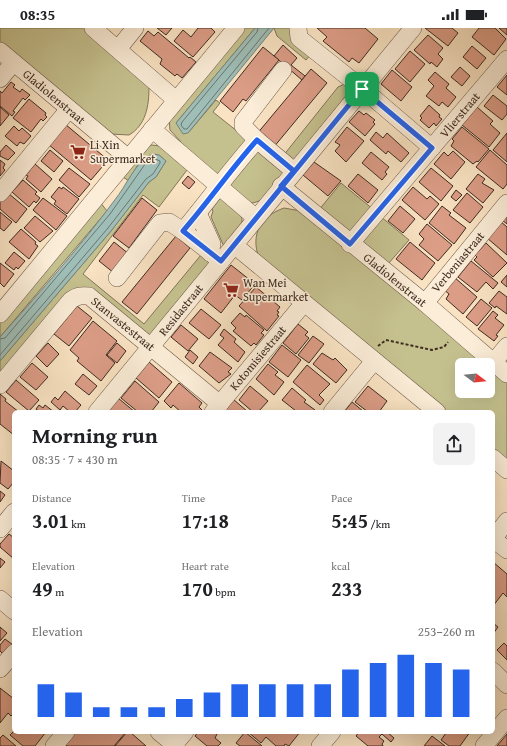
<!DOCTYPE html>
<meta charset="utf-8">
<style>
:root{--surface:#fff;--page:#f2f2f2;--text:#202124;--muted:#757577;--accent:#2563eb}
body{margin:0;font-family:"Gentium Book Plus",serif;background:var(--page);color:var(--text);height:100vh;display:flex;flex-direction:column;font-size:15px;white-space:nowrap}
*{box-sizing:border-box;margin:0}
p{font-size:13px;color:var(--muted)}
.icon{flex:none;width:22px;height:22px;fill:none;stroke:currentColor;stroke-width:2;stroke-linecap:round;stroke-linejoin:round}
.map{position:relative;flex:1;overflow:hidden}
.details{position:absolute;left:12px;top:382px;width:483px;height:324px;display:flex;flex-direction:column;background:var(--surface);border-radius:6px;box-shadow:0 4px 16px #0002}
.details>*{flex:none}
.needle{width:26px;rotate:106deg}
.fabs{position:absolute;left:455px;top:330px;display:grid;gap:8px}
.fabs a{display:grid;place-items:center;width:40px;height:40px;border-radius:6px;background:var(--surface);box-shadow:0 4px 16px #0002;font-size:20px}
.pin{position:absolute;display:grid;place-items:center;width:34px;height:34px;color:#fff;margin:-17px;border-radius:8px;box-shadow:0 2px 6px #0006}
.round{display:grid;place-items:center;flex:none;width:42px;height:42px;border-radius:6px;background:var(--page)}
.overview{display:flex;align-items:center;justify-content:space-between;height:68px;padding:0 20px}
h1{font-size:22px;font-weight:600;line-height:30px}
.figures{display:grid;grid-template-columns:repeat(3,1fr);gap:6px;height:68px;padding:4px 20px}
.figures div{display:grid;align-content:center}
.figures b{font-size:20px;font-weight:600}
.figures small{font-size:11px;font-weight:400}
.figures p{font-size:11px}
.chart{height:112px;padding:8px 20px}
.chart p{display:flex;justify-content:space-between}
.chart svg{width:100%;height:72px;margin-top:4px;stroke:var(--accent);stroke-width:6}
.status{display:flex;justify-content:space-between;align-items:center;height:28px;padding:0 20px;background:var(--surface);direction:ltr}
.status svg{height:11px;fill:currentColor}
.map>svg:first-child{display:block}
.green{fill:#c5c18f;stroke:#827658;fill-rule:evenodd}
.water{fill:#9ebeb7;stroke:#78837b}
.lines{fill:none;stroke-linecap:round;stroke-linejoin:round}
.shore{stroke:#6e746c;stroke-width:1}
.building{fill:#dc9d87;stroke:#3f2b21}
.minor-casing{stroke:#6e594a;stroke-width:18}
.path{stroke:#3f2b21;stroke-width:2;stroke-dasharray:3 2;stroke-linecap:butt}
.minor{stroke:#fbedd8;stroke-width:17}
.route-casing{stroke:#fff;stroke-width:8}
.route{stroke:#2563eb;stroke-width:5}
.labels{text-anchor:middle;stroke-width:3;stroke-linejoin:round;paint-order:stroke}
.street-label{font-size:12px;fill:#3f2b21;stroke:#fbedd8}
.poi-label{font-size:12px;fill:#3f2b21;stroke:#fbedd8;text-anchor:start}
</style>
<div class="status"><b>08:35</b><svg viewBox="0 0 49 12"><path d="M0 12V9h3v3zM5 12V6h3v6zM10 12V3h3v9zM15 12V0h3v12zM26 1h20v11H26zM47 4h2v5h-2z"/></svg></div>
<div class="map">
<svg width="507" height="718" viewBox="0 0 507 718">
<rect width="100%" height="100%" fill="#f9e3c3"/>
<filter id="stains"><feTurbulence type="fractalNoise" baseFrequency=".005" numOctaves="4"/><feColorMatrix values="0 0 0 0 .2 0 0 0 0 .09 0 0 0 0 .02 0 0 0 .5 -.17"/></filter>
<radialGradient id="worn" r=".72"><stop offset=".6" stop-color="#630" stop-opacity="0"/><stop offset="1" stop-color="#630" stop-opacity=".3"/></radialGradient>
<!-- green -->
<g class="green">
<path d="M0,0H84L110,21L149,59C149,78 146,97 129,107L110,106L0,16Z"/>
<polygon points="242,0 255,0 176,95 188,105 216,72 220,75 213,84 252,115 221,153 177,118 181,114 170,102 169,90"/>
<polygon points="274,0 293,0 312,25 306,32 277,8"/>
<polygon points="347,55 350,63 262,172 253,175 248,174 223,155 254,120 275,138 338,59"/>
<polygon points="152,117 160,118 190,138 159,179 143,167 83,246 144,296 201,227 212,237 152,307 147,307 88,264 0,351 0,333 111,203 149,154 156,149 166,133 159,127 153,126 137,138 129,153 120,147 145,118"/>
<polygon points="341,155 374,182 350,206 318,183"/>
<path d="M220,166C249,192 248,190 225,221L211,189L213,183L210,177Z"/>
<polygon points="100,174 107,183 0,309 0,294"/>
<path d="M284,180L301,183L385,253L457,309L507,351V437L493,426V384H444L259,230C250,206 261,188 284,180ZM462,337H488V363H462Z"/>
<polygon points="380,188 409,212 388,236 363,216 362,212"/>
</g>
<!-- water -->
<g class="water">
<polygon points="255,0 274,0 188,105 183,106 176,95"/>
<path d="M153,126L159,127L166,133L156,149L149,154L111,203L0,333V309C40,264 81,218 117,169C127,156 138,130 153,126Z"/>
</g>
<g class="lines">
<!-- shore -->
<g class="shore">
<polyline points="258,0 257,4 182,94 181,97 184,101 187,101 269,0"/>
<polyline points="0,311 5,310 110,186 148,132 153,130 160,133 160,135 153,146 146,151 108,200 0,327"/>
</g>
</g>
<!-- building -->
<g class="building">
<polygon points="157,0 172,0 166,7"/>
<polygon points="198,0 211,0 215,4 193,29 174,13 183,2 191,9"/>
<polygon points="317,0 365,0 378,11 359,35 352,30 349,34 323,13 327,9"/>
<polygon points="425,0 452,0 458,5 448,18"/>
<polygon points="479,0 495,0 506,11 494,27 472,9"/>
<polygon points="499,0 507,0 507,7"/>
<polygon points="148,3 154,8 158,4 189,30 190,29 196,34 182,50 177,46 175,48 160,36 162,31 140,13"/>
<polygon points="428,7 443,20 438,26 443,31 437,39 431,34 430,36 414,22"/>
<polygon points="283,17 297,30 291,37 305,48 302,52 274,28"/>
<polygon points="472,18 486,30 477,41 463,29"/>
<polygon points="263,19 279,32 246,73 243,71 233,84 220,73"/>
<polygon points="410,23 425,36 410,54 395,41"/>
<polygon points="460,39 470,48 462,58 451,49"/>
<polygon points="311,41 327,55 273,120 256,107"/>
<polygon points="392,42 412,59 401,73 381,56"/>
<polygon points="435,44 449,56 446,60 456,69 448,79 442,74 439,78 426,68 434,58 428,52"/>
<polygon points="507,47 507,67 497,59"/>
<polygon points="11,54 15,57 13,59 20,64 22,61 30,67 25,72 23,70 13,83 15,84 12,88 0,78 0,63 2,65"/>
<polygon points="493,67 507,78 507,86 502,92 484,78"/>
<polygon points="29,71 46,85 45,87 47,89 43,93 41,91 31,104 13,90"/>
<polygon points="429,77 440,87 439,89 442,91 436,98 434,95 429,100 420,92 422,90 420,88"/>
<polygon points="0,79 9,87 0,98"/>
<polygon points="477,79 493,93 490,96 500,105 489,119 462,97"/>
<polygon points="359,83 364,87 366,85 375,92 373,94 375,96 365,108 349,94"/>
<polygon points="65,96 108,132 91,152 48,116"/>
<polygon points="14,98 19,103 22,100 31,108 24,116 20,114 17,118 5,108"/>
<polygon points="347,99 364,113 346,134 335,123 340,117 335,114"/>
<polygon points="462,99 489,121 478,134 477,133 473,136 451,118 454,113 452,111"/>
<polygon points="376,104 383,110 387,105 409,125 401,134 388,123 386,126 370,112"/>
<polygon points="507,105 507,134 493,122"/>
<polygon points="6,117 15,125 8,132 0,128 0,124"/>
<polygon points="50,122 63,133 54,144 41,133"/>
<polygon points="490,122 507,137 507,156 503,161 476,139"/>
<polygon points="453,123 465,134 451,151 434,136 444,124 448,128"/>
<polygon points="371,124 389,139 385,144 387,146 382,152 362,135"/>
<polygon points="0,132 5,136 3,140 5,142 0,148"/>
<polygon points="314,134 341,153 328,168 303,147"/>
<polygon points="35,136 52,151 41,164 26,151 28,148 26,147"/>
<polygon points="69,140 90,156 79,169 59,152"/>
<polygon points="431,140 453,158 441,173 419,154"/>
<polygon points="358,146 378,162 368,175 348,158"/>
<polygon points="478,146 485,151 482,155 494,162 483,175 466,161"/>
<polygon points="188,148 195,154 189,161 182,155"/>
<polygon points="23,152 37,164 35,166 40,170 36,175 34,173 29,179 12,164"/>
<polygon points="59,159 62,161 63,159 79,171 67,186 54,176 56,173 51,169"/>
<polygon points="413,159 427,171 430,168 439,176 425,192 402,172"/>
<polygon points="456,162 462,167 456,173 451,169"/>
<polygon points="8,165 27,181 16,195 0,181 0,174"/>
<polygon points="467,165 483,179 470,195 453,182"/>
<polygon points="43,170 67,188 56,202 33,182"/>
<polygon points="142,170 157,182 129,220 113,208"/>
<polygon points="400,178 415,191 403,205 388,193"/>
<polygon points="442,178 451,185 449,187 466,200 454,216 429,195"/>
<polygon points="0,184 12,194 4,203 0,200"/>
<polygon points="507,187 507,196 502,192"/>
<polygon points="35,188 53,203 40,214 24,200"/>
<polygon points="500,193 507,199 507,227 487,210"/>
<polygon points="427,196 452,217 438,233 419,217 424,211 419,206"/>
<polygon points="21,201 36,214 35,216 38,218 29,231 9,214"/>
<polygon points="176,208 190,220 137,286 122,274"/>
<polygon points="114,214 129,226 114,245 99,233"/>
<polygon points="410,214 435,235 422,252 396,231"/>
<polygon points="486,215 507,235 493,249 474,232 477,229 475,227"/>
<polygon points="14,224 25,233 18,241 16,239 14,242 5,235"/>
<polygon points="471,233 498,255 493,261 486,254 477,264 458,249"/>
<polygon points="0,235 14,246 4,259 0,255"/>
<polygon points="231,237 255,256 242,272 235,267 221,285 204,271"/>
<polygon points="507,247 507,259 501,254"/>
<polygon points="454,249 477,269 463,286 446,271 449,266 443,261"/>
<polygon points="256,259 280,279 277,283 279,284 277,287 279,288 267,303 239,278"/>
<polygon points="499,263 507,269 507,286 496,278 495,280 489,275"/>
<polygon points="481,271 492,280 477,298 466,289"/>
<polygon points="77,278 92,290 69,318 54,306"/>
<polygon points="201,281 221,297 209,311 189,295"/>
<polygon points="493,283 498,287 495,290 504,297 496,307 498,308 494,313 478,301"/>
<polygon points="240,285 245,289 246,287 264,302 261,305 264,307 256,317 254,315 251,318 233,303 236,300 231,295"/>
<polygon points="93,293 117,313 106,327 115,335 101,353 77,333 79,330 70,322"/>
<polygon points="298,296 308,304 305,307 309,310 296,326 283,315"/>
<polygon points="181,297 198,311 188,323 171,309"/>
<polygon points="224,301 236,311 234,314 245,324 238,334 218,317 224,310 220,307"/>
<polygon points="313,308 324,316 309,335 298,327"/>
<polygon points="48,315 59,326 47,339 36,328"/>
<polygon points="117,315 126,323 117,335 107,327"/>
<polygon points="282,317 301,332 288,349 269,334"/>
<polygon points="190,322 198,329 193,336 185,329"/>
<polygon points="210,324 232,340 228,344 231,346 219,355 199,338"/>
<polygon points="322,325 333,332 335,330 347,342 336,355 313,336"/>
<polygon points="149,334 172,354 159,370 136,350"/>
<polygon points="32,335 48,349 36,362 20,349"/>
<polygon points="268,336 278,344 275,347 284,354 274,367 256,351"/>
<polygon points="307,337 330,356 319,367 324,372 320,377 293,354"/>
<polygon points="83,346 97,358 89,367 75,356"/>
<polygon points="16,352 39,372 29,383 6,364"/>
<polygon points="135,353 159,374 151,384 138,384 121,370"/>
<polygon points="179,355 202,375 199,379 202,382 200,384 181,384 173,377 171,380 164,373"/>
<polygon points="250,358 268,373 258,384 253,384 239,372"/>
<polygon points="368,358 387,373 379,384 368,384 355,374"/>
<polygon points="292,360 306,372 304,374 315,382 314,384 296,383 282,372"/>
<polygon points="65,363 81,377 75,384 70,384 63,378 60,382 51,374 55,369 58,372"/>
<polygon points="0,366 6,371 5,373 19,384 14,384 14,397 12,400 14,401 14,407 0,396"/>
<polygon points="118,370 135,384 107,384"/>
<polygon points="233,371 248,384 223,384"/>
<polygon points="352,374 363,383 362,384 344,384"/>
<polygon points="39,377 43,380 45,377 54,384 40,384 36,381"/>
<polygon points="1,433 14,443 14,454 8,461 0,455"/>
<polygon points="0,463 5,467 0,474"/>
<polygon points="9,506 14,510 14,531 0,519 0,516"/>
<polygon points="0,530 5,534 0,540"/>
<polygon points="493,534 507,546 507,569 503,565 493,578"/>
<polygon points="493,595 498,599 493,606"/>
<polygon points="0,599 7,605 0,613"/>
<polygon points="5,611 13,617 4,627 0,623 0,617"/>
<polygon points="504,615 507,618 507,632 497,622"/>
<polygon points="0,660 14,671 14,685 11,688 8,685 0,695"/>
<polygon points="14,703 14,704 46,704 35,718 23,718 10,707"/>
<polygon points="75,704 126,704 114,718 67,718 65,716"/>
<polygon points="127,704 130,704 146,718 115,718"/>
<polygon points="198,704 214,704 217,706 215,710 221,715 218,718 207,718 195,708"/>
<polygon points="245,704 262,718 240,718 236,715"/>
<polygon points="248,704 300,704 289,718 285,716 284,718 276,718 266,709 261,715"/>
<polygon points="359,704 387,704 394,710 391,714 382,706 379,709 384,713 382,716 383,718 368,718 356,708"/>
<polygon points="445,704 470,704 460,718 449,718 441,712 446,705"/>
<polygon points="507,706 507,718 497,718"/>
<polygon points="3,707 16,718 0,718 0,710"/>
<polygon points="432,708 445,718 424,718"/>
</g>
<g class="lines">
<defs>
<g id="minor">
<polyline points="93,0 176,72"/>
<polyline points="298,0 299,10 363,61 432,120"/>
<polyline points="118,21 135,0"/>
<polyline points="0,23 127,129"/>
<polyline points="0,51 13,35"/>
<polyline points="152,101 256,190"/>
<polyline points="257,112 243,98 243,94 283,42"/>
<polyline points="281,158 425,275 507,346"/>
<polyline points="0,165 69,81"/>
<polyline points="198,185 212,216 210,225"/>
<polyline points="350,216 507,31"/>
<polyline points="234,217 437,384"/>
<path d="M221,233L183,203C208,173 231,141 257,112L294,143"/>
<polyline points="117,250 160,195 169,194 183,203"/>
<polyline points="425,275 507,175"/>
<polyline points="0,286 236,0"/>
<polyline points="493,335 507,318"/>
<path d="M0,357L71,272C77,268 81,267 89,268L220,376"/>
<polyline points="97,384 413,0"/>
<polyline points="213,384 304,275"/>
<polyline points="332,384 374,333"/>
<polyline points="493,430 507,442"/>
<polyline points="0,501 14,484"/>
<polyline points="493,511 507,493"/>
<polyline points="493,511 507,522"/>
<polyline points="0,571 14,583"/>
<polyline points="0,641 14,625"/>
<polyline points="493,643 507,657"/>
<polyline points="159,704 176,718"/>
<polyline points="54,718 66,704"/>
<polyline points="173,718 185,704"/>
<polyline points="320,718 332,704"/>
<polyline points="484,718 507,690"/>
</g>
</defs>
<!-- minor casing -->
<use href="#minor" class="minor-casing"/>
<!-- path -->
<polyline class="path" points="378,318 386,312 432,322 444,319 448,314"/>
<!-- minor -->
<use href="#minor" class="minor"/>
</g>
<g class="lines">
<defs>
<path id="route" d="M362,61L221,233L183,203C209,173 231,141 257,112L294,143L281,158L350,216L432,120L362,61"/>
</defs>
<!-- route casing -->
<use href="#route" class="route-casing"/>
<!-- route -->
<use href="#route" class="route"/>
</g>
<!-- icons -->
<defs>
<symbol id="supermarket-bare" viewBox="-9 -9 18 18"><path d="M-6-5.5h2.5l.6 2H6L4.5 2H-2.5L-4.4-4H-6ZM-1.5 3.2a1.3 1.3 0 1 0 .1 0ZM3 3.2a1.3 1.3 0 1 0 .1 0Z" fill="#8f2418" stroke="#fbedd8" stroke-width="2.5" paint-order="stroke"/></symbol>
</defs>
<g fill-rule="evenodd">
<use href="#supermarket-bare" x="67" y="113" width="22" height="22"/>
<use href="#supermarket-bare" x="220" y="251" width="22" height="22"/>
</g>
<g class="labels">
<!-- street labels -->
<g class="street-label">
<text transform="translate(54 69) rotate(40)" y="4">Gladiolenstraat</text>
<text transform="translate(460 87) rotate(-50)" y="4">Vlierstraat</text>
<text transform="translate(458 234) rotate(-50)" y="4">Verbeniastraat</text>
<text transform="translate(395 252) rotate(39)" y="4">Gladiolenstraat</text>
<text transform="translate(181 282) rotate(-51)" y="4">Residastraat</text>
<text transform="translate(123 296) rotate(39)" y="4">Stanvastestraat</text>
<text transform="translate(258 330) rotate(-50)" y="4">Kotomisiestraat</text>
</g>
<!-- poi labels -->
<g class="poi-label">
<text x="90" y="121">Li Xin<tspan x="90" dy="14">Supermarket</tspan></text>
<text x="243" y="259">Wan Mei<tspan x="243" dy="14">Supermarket</tspan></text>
</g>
</g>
<rect width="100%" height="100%" filter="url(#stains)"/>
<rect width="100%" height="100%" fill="url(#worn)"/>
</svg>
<div class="fabs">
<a><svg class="needle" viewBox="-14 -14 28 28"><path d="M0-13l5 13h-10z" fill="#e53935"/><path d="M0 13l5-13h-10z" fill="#757577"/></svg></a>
</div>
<div class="pin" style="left:362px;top:61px;background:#1e9e55"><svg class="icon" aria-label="arrive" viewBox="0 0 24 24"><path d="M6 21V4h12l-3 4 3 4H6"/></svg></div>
<section class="details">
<div class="overview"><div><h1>Morning run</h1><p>08:35 · 7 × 430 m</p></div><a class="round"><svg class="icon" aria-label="share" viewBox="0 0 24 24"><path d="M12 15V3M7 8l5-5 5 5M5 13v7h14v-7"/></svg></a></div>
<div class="figures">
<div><p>Distance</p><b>3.01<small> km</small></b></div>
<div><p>Time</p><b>17:18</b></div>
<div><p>Pace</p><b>5:45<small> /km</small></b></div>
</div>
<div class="figures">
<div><p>Elevation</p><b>49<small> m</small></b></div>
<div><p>Heart rate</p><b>170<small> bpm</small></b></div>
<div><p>kcal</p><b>233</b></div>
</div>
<div class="chart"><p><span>Elevation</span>253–260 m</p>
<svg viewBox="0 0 160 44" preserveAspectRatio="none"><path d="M5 44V24M15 44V29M25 44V38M35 44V38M45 44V38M55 44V33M65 44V29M75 44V24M85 44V24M95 44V24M105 44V24M115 44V15M125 44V11M135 44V6M145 44V11M155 44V15"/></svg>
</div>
</section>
</div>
